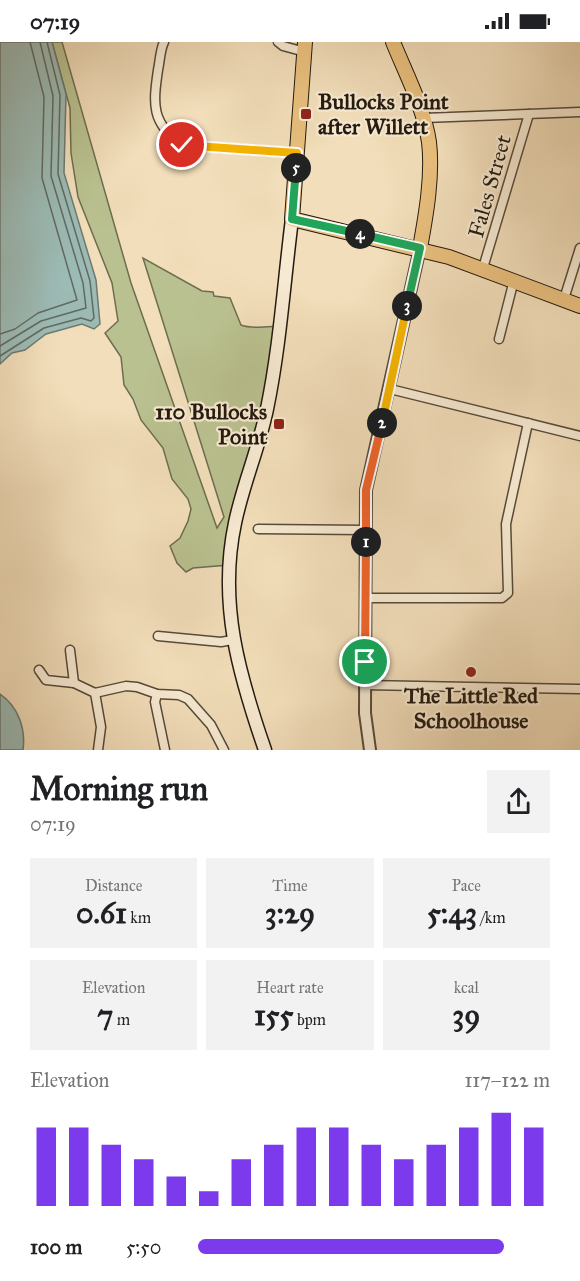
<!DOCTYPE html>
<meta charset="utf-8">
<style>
:root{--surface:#fff;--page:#f2f2f2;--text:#202124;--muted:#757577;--accent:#7c3aed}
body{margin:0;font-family:"IM FELL Great Primer",serif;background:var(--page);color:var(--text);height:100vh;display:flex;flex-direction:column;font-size:22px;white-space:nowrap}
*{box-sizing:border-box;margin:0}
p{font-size:20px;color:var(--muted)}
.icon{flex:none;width:33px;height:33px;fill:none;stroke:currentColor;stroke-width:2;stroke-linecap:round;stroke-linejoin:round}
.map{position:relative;height:708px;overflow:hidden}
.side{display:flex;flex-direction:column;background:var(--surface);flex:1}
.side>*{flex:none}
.pin{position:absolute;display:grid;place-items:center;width:51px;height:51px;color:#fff;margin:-26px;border:3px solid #fff;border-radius:50%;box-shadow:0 2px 6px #0007}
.km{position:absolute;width:30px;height:30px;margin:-15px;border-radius:50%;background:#222;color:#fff;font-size:16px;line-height:30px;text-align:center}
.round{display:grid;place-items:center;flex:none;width:63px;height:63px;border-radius:0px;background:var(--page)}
.head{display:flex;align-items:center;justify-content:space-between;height:102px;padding:0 30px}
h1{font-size:33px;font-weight:700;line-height:45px}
.metrics{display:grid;grid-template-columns:repeat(3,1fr);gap:9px;height:102px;padding:6px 30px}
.metrics div{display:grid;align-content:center;border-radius:0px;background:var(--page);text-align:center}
.metrics b{font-size:30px;font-weight:700}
.metrics small{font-size:16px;font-weight:400}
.metrics p{font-size:16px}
.chart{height:168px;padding:12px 30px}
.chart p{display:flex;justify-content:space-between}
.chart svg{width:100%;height:108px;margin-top:6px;stroke:var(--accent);stroke-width:6}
ul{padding:0 30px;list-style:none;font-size:20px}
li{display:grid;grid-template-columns:96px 72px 1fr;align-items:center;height:45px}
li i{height:15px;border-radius:8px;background:var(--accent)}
.status{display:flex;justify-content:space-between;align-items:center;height:42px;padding:0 30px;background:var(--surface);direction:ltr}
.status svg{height:16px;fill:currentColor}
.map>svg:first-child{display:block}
.green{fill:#bac190;stroke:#6e6d50;stroke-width:1.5}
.water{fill:#9cbbb5;stroke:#6c7a73;stroke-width:1.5}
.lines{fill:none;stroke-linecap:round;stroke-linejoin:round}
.shore{stroke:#606a62;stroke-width:1.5}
.minor-casing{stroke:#574a3a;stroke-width:11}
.tertiary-casing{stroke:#574a3a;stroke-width:14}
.secondary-casing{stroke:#23190f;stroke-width:15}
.primary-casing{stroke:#23190f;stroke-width:16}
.minor{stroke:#f7ead2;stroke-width:8}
.tertiary{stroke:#f7ead2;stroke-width:10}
.secondary{stroke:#f7ead2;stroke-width:12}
.primary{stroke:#e9bf7d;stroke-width:14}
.split-1-casing{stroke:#fff;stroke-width:12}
.split-2-casing{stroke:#fff;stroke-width:12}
.split-3-casing{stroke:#fff;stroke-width:12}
.split-4-casing{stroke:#fff;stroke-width:12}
.split-5-casing{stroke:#fff;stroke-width:12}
.split-6-casing{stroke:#fff;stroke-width:12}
.split-1{stroke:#f0652b;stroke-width:8}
.split-2{stroke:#f0652b;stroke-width:8}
.split-3{stroke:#f5b400;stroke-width:8}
.split-4{stroke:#22a559;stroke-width:8}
.split-5{stroke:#22a559;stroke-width:8}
.split-6{stroke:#f5b400;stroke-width:8}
.poi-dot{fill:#8f2418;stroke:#f7ead2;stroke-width:2}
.labels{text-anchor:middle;stroke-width:4.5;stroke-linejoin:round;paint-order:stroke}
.poi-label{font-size:22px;font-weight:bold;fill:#23190f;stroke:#f7ead2;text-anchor:start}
.street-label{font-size:22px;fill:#23190f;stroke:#f7ead2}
</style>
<div class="status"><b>07:19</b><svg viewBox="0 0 49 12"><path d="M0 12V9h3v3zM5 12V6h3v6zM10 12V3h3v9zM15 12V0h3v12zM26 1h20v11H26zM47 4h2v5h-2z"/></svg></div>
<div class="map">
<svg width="580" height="708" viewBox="0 0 580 708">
<rect width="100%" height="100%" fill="#f2deba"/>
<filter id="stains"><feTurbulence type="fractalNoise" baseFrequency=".00333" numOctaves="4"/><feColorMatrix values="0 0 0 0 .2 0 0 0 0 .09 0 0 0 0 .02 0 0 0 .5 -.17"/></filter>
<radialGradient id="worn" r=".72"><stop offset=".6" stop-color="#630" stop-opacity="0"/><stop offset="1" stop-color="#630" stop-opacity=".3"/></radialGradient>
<!-- green -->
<path class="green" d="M52,0H62L131,241L217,486L224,475L143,216L202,249L213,250L214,254L230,256L241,283C254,288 266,283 280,285L229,523L193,526L186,530L177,521L170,504L180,496L188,479L191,467L188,457L172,437L163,406L141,378L133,357L124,343L121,315L105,291L118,279L112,241L78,155L71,111L70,66Z"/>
<!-- water -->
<g class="water">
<polygon points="0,0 52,0 66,52 64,131 96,238 100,282 94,287 82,282 46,292 25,308 12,311 0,322"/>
<path d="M0,652C18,664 26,687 23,708H0Z"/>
</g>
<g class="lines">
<!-- shore -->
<g class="shore">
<polyline points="0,292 15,287 38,271 77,258 42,136 44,55 30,0"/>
<polyline points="0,304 41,279 86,266 83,241 51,134 53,54 40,0"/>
<polyline points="0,314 44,286 81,276 91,279 94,276 90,239 58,132 60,53 47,0"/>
</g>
<defs>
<g id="minor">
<path d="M164,0C160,8 160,19 158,28C153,62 151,81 182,103L297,111"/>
<polyline points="278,0 283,4 305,10"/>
<polyline points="424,76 580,70"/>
<polyline points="483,226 529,72"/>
<polyline points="564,257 580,206"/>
<polyline points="499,297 514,238"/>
<polyline points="390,347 580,394"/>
<polyline points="258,487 366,488"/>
<polyline points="366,556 502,556 508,551 506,482 528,381"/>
<polyline points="158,594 221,600 232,598"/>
<polyline points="70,608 74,641"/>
<polyline points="39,628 46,638 74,641 95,651 126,644 137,645 157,652 179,653 188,657 211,683 224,708"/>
<polyline points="365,643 580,647"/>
<polyline points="95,651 101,685 98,708"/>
<polyline points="157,652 155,660 165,708"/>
</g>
<polyline id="tertiary" points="370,708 365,671 366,448 420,206"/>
<path id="secondary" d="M265,708C239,633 218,561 235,481C243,442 259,406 267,367C280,304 284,240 292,177"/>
<g id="primary">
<polyline points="305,0 292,177 449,215 580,264"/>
<path d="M393,0C406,32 424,66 429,100C433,134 426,173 420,206"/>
</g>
</defs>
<!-- minor casing -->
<use href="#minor" class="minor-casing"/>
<!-- tertiary casing -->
<use href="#tertiary" class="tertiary-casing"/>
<!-- secondary casing -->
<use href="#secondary" class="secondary-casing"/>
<!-- primary casing -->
<use href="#primary" class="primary-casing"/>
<!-- minor -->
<use href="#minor" class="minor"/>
<!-- tertiary -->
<use href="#tertiary" class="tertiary"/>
<!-- secondary -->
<use href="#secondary" class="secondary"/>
<!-- primary -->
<use href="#primary" class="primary"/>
</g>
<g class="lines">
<defs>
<polyline id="split-1" points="365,620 366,500"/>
<polyline id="split-2" points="366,500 366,448 382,381"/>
<polyline id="split-3" points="382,381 407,264"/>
<polyline id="split-4" points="360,192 420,206 407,264"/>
<polyline id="split-5" points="296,126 292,177 360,192"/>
<polyline id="split-6" points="182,103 297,111 296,126"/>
</defs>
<!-- split-1 casing -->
<use href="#split-1" class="split-1-casing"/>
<!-- split-2 casing -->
<use href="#split-2" class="split-2-casing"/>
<!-- split-3 casing -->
<use href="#split-3" class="split-3-casing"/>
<!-- split-4 casing -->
<use href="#split-4" class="split-4-casing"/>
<!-- split-5 casing -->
<use href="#split-5" class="split-5-casing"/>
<!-- split-6 casing -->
<use href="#split-6" class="split-6-casing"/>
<!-- split-1 -->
<use href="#split-1" class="split-1"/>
<!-- split-2 -->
<use href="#split-2" class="split-2"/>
<!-- split-3 -->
<use href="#split-3" class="split-3"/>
<!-- split-4 -->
<use href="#split-4" class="split-4"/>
<!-- split-5 -->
<use href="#split-5" class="split-5"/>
<!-- split-6 -->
<use href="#split-6" class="split-6"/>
</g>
<!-- markers -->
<g class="poi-dot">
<rect x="300" y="66" width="12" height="12" rx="3"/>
<rect x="273" y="376" width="12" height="12" rx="3"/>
<circle cx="471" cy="630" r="6"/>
</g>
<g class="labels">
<!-- poi labels -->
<g class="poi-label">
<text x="318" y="67">Bullocks Point<tspan x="318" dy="25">after Willett</tspan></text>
<text x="267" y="377" text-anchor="end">110 Bullocks<tspan x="267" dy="25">Point</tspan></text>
<text x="471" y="661" text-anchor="middle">The Little Red<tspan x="471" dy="25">Schoolhouse</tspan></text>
</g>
<!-- street labels -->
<g class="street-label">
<text transform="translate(489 144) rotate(-74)" y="8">Fales Street</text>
</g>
</g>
<rect width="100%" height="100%" filter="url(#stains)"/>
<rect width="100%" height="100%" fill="url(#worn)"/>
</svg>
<div class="pin" style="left:365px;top:620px;background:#1e9e55"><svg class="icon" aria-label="arrive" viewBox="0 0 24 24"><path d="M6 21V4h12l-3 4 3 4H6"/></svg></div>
<div class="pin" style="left:182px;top:103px;background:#d93025"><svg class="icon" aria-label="check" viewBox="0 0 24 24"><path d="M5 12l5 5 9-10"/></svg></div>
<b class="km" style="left:366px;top:500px">1</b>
<b class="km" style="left:382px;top:381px">2</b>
<b class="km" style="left:407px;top:264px">3</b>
<b class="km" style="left:360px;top:192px">4</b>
<b class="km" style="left:296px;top:126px">5</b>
</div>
<section class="side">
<div class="head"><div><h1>Morning run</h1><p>07:19</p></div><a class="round"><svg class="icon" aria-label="share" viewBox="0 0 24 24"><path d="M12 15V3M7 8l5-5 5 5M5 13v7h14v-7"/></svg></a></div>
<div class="metrics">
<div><p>Distance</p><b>0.61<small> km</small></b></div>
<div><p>Time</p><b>3:29</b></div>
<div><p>Pace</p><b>5:43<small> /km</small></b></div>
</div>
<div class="metrics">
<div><p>Elevation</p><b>7<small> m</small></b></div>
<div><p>Heart rate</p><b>155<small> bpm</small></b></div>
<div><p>kcal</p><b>39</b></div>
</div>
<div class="chart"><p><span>Elevation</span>117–122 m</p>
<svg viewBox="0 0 160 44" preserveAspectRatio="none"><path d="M5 44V12M15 44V12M25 44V19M35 44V25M45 44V32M55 44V38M65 44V25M75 44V19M85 44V12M95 44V12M105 44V19M115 44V25M125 44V19M135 44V12M145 44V6M155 44V12"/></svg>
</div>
<ul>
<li><b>100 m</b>5:50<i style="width:87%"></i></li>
</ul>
</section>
